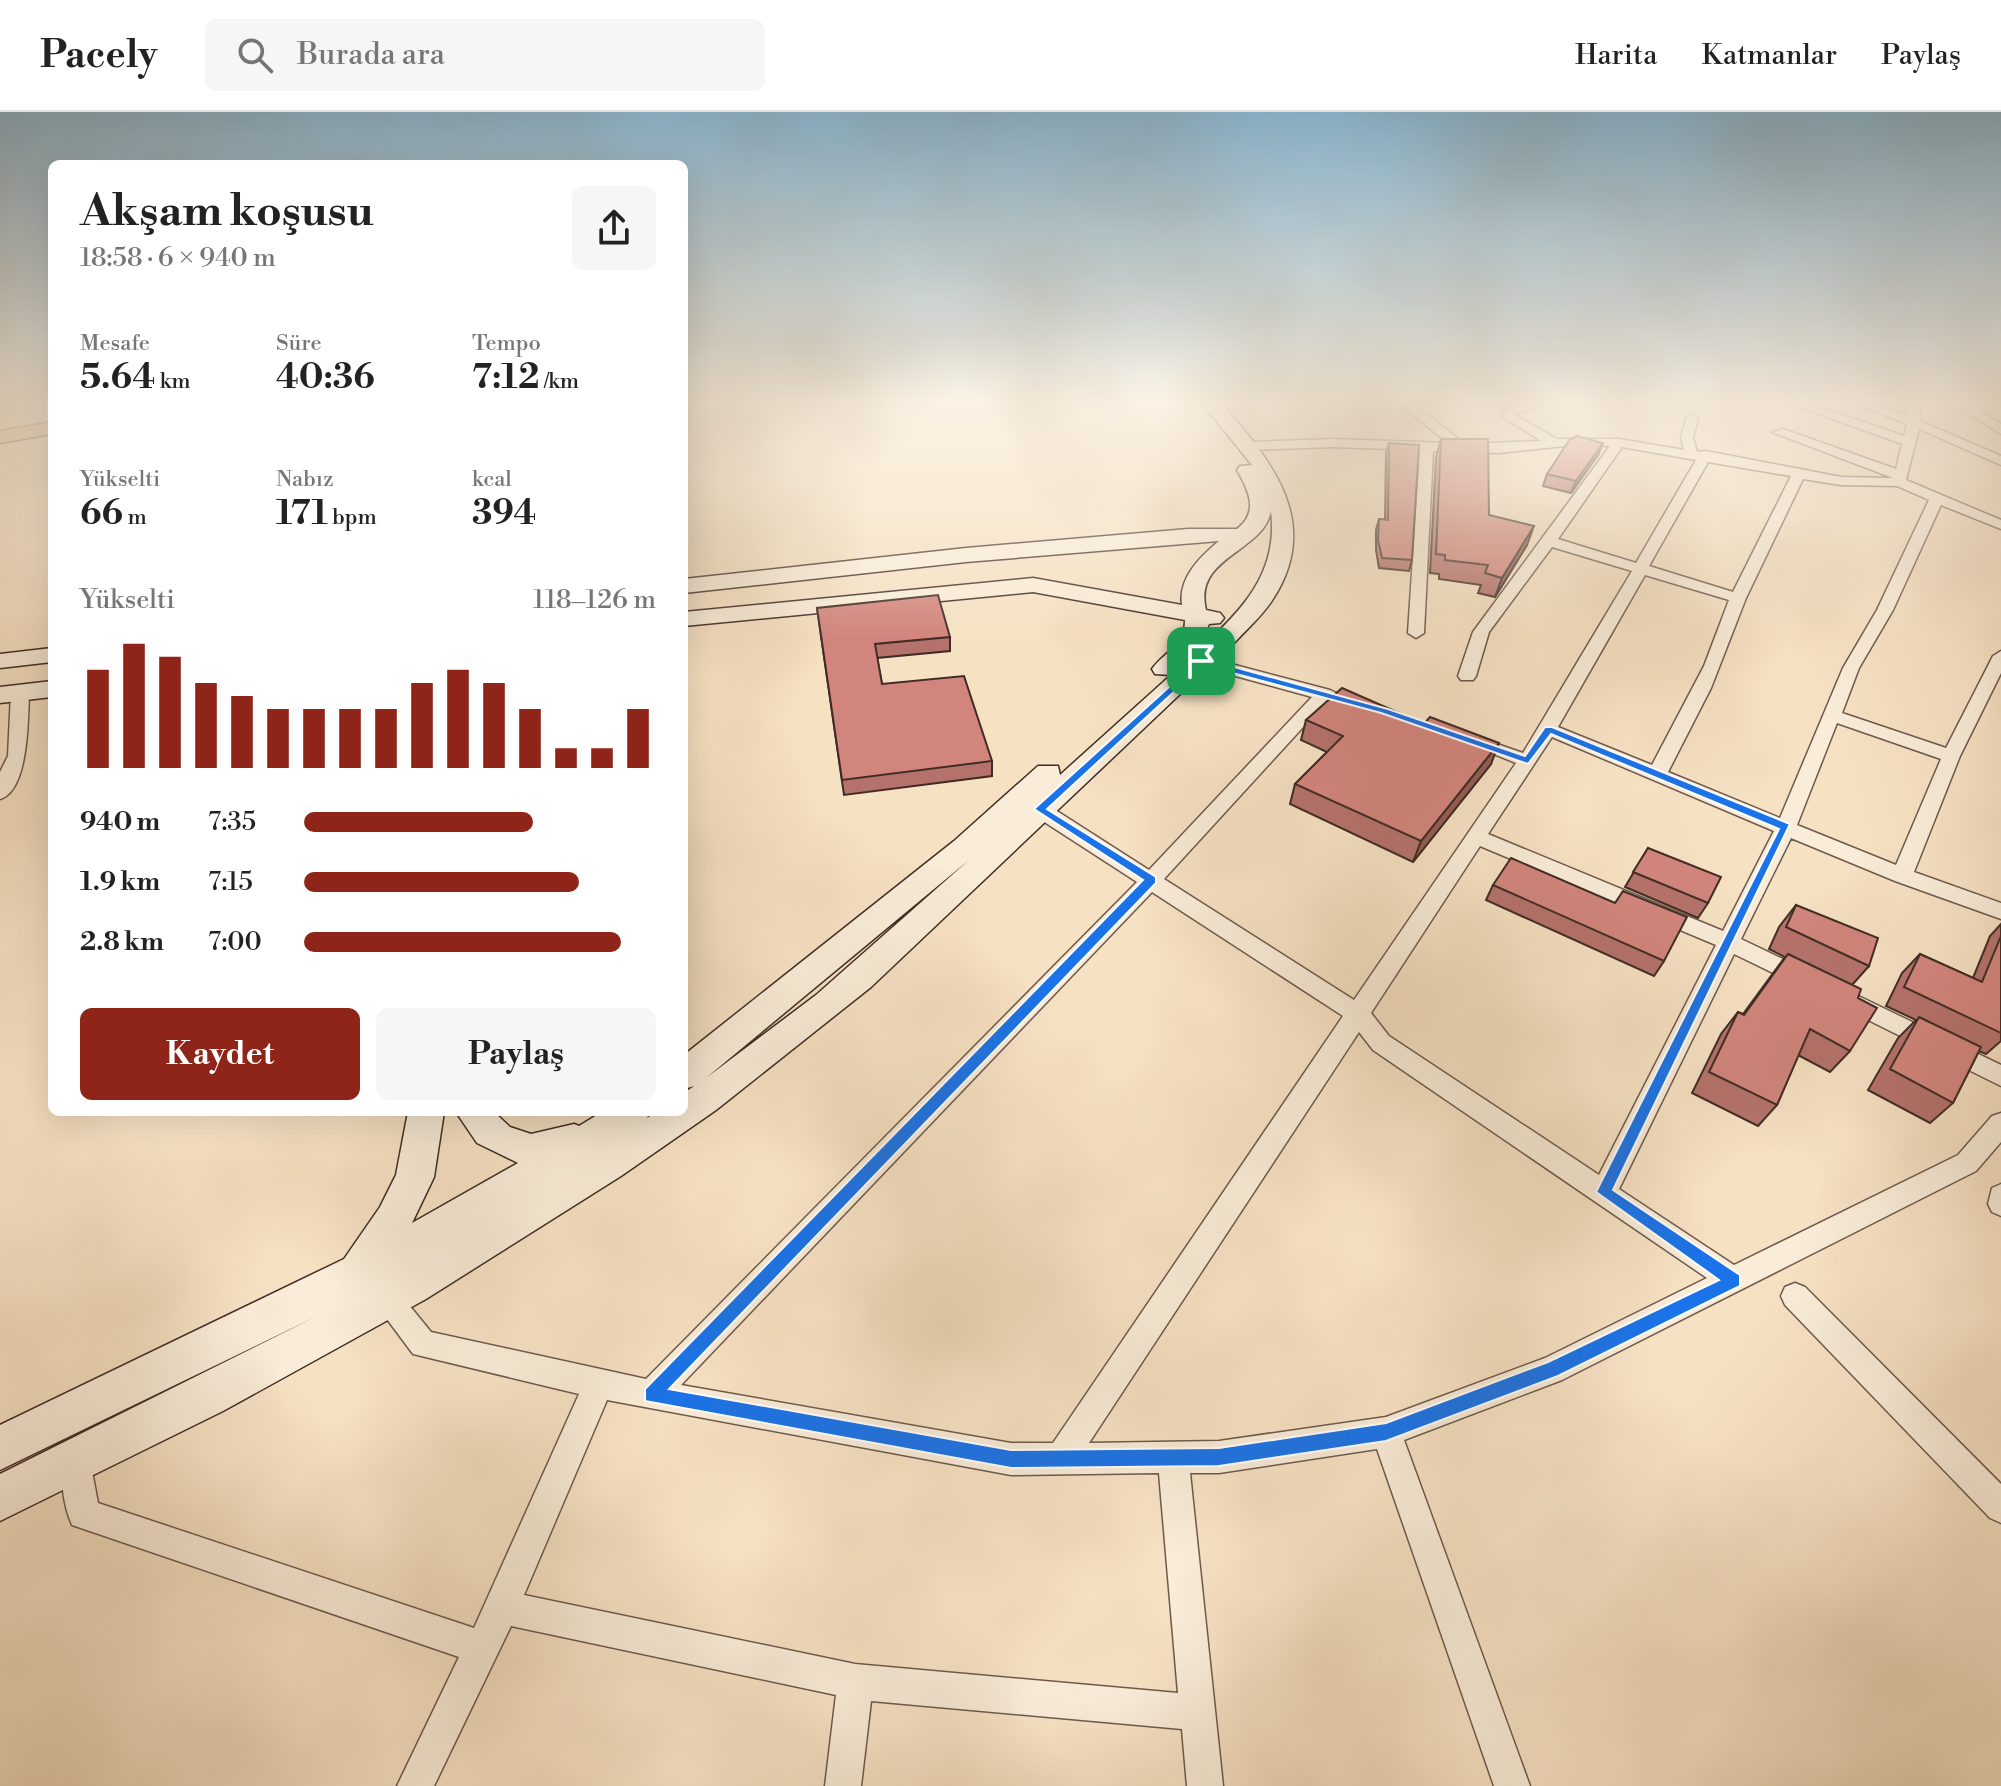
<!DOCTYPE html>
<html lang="tr">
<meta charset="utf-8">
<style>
:root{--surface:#fff;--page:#f6f6f6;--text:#222;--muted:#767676;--line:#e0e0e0;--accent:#8f2418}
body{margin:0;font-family:"Libre Bodoni",serif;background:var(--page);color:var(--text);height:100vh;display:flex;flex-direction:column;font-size:30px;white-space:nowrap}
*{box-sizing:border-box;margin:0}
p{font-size:26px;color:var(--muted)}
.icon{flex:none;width:44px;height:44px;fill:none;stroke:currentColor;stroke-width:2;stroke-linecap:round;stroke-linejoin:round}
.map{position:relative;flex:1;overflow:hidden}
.side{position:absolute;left:48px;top:48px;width:640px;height:956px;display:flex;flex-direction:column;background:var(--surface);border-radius:12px;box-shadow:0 8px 32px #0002}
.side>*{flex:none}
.pin{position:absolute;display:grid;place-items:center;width:68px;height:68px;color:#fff;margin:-34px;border-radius:16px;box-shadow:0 4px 12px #0006}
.round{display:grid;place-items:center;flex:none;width:84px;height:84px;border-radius:12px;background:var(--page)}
.overview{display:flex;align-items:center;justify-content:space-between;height:136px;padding:0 32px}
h1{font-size:44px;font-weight:700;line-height:60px}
.stats{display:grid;grid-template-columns:repeat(3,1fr);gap:12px;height:136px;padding:8px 32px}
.stats div{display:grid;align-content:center}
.stats b{font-size:34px;font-weight:700}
.stats small{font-size:22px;font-weight:400}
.stats p{font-size:22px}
.chart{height:224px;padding:16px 32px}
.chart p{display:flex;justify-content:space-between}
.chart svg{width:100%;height:144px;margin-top:8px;stroke:var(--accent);stroke-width:6}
.action{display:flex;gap:16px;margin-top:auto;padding:16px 32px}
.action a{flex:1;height:92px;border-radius:12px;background:var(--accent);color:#fff;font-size:32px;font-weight:700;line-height:92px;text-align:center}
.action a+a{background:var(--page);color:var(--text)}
ul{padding:0 32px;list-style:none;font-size:26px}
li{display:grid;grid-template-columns:128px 96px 1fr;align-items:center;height:60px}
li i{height:20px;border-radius:10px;background:var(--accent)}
header{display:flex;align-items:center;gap:48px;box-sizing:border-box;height:112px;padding:0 40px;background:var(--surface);border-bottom:2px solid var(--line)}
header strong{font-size:38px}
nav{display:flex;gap:44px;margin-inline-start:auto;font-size:28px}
.search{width:560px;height:72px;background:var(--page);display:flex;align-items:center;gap:20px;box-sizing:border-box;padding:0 28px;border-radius:12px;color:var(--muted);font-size:30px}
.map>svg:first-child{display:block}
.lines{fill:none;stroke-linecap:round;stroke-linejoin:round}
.street-casing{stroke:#6e594c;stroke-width:3}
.secondary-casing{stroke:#402c25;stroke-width:3}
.primary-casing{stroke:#402c25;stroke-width:3}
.street{fill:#f9ecd8;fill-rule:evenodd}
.secondary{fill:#f9ecd8;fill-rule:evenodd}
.primary{fill:#ebc082;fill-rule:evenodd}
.wall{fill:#b5726c;stroke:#402c25;stroke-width:2}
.shaded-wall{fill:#935d58;stroke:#402c25;stroke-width:2}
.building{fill:#d2857d;stroke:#402c25;stroke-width:2}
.route{fill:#1a73e8;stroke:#fff;stroke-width:2;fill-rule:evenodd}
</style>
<header>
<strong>Pacely</strong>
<div class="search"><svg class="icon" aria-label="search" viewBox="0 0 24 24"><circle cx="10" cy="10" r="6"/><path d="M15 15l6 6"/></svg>Burada ara</div>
<nav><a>Harita</a><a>Katmanlar</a><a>Paylaş</a></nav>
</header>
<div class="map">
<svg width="2001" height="1674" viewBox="0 0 2001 1674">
<rect width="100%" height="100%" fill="#f6e1c3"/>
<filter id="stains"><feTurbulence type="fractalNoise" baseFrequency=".0025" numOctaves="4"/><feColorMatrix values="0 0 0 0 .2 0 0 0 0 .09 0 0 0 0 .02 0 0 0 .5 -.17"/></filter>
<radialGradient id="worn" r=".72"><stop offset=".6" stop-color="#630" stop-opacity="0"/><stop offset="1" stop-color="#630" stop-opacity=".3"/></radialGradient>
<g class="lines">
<defs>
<g id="street">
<path d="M1398,291H1412L1465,332L1541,329L1502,304L1506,297L1526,291H1546L1515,303L1557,327H1619L1684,338L1681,326L1686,306L1692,302L1698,306L1693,326L1697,340L1706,339L1841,365L1893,366L1772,320L1783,317L1896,357L1902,332L1789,291H1808L1904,324L1907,312L1854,291H1872L1907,304V291H1919L1920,309L2001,344V353L1919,317L1906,368L2001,408V417L1941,393L1893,498L1859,556L1842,601L1946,636L1993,544L2001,539V561L1960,644L1914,760L2001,791V807L1895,769L1791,726L1741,827L1810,860L1813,866L1810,872L1802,875L1734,842L1619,1077L1734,1153L1958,1043L1992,1004L2001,1001V1030L1976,1059L1562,1268L1404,1328L1530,1674H1494L1377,1337L1219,1361H1190L1223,1674H1187L1182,1617L871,1589L861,1674H825L836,1583L511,1514L434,1674H397L459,1545L72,1413C63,1393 58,1358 66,1338L77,1333L88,1338L98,1391L474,1516L579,1282L413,1242L372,1187L376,1177L386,1174L396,1177L431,1220L646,1267L1137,770L1032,702L1029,697L1032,692H1046L1149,758L1312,585L1195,553V545L1201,544L1330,578L1346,586L1337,591L1327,589L1164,767L1354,888L1516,651L1459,628L1468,622L1523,641L1632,459L1552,435L1489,520L1476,564L1473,568H1461L1458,564L1473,520L1610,334L1575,333L1498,341L1433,339L1424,521L1416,526L1408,521L1420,338L1333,335L1248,338L1241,334L1248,330L1333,327L1448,331ZM1622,335L1696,348L1636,451L1558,427ZM1708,350L1791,364L1733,480L1649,454ZM1803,367L1841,373L1897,374L1929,388L1877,498L1843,556L1780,706L1668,660L1711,576L1746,486ZM1645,463L1729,488L1704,554L1652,653L1558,615ZM1837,611L1941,647L1896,753L1797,713ZM1552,625L1774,719L1723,819L1488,722ZM1480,734L1716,833L1599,1063L1389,924L1371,901ZM1152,780L1343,904L1053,1331H1011L681,1273ZM1359,920L1373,938L1707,1166L1545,1246L1386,1305L1219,1329L1089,1331ZM607,1288L1011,1363L1159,1361L1178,1581L855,1552L524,1483Z"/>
<polygon points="1952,291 1967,291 2001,312 2001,322"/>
<path d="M20,576L29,581C28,605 29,679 0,687V660L8,644L11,581Z"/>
<polygon points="1848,879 2001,953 2001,974 1840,894 1837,888 1840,882"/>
<polygon points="2001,1072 2001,1104 1992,1100 1988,1092 1992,1076"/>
<polygon points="1795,1171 1805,1175 2001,1372 2001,1411 1990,1406 1785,1193 1781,1184 1785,1175"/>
</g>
<g id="secondary">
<path d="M1202,291H1221C1271,348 1323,410 1273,487C1263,503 1249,515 1236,529L871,875L716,998L621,1064L426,1187L223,1299L0,1409V1362L315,1205L0,1358V1313L344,1147L380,1095L396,1063L408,1000H444L434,1065L412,1111L518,1051L477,1031L456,1000H494L510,1015L531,1022L574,1012L579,1014L602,1000H650L647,1006L656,1000H684V981L694,974L684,977V943L954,729L1038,654H1058L1060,663L1171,563L1155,562L1152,557C1165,539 1185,534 1185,508L1033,480L684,514V500L1033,466L1182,493C1178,466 1200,445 1219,429L966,450L684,481V467L966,436L1188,417H1237C1259,400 1249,379 1237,358L1240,354L1252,353ZM1271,399C1279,461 1241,500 1198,538L1209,512L1220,511L1224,506L1220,501L1206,498C1193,444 1263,441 1271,399ZM969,748L816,883L706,966Z"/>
<polygon points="52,536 52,550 0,556 0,542"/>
<polygon points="52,569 52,585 0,591 0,575"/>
</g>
<polygon id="primary" points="52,310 52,322 0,331 0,319"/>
</defs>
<!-- street casing -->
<use href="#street" class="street-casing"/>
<!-- secondary casing -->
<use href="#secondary" class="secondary-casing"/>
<!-- primary casing -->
<use href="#primary" class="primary-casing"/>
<!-- street -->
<use href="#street" class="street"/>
<!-- secondary -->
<use href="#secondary" class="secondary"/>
<!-- primary -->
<use href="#primary" class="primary"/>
</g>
<!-- wall -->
<g class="wall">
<polygon points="1441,327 1489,403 1527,433 1495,485 1478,481 1481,473 1439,467 1439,462 1430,461 1436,345"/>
<polygon points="1389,331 1412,448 1409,459 1379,456 1376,438 1376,418 1379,407 1385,408 1386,341"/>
<polygon points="1598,343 1571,381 1543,374 1547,362"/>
<polygon points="817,496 950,525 950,539 877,546 882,572 992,649 992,664 844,683"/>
<polygon points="1306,608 1491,652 1413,750 1290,692 1295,672 1327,640 1301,628"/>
<polygon points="1648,736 1708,791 1698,806 1625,775"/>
<polygon points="1493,773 1615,791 1664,849 1654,864 1486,788"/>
<polygon points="1796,793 1869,854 1852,873 1858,886 1850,939 1830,960 1798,943 1777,993 1758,1014 1692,981 1721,922 1738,900 1743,902 1785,845 1769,837 1779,815"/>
<polygon points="2001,812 2001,929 1986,942 1979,939 1953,991 1930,1011 1868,978 1898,926 1916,908 1886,894 1902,861 1920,842 1973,866 1990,824"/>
</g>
<!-- shaded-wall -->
<g class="shaded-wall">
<polygon points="1485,291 1498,291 1484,295"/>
<polygon points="1603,331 1598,343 1571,381 1576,369"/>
<polygon points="1534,414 1527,433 1495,485 1502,466"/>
<polygon points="1499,631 1491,652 1413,750 1421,729"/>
</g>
<!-- building -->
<g class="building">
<polygon points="1577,324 1603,331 1576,369 1547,362 1570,327"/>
<polygon points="1441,327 1488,327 1489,403 1534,414 1502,466 1485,461 1488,453 1445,448 1445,443 1436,442"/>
<polygon points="1389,331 1419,333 1412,448 1382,446 1378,428 1379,407 1388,408"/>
<polygon points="938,483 950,525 875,532 882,572 964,564 992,649 842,668 817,496"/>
<polygon points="1342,576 1424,612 1430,605 1499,631 1421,729 1295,672 1343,624 1306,608"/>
<polygon points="1648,736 1721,765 1708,791 1633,760"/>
<polygon points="1511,746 1615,791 1623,779 1687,805 1664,849 1493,773"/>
<polygon points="1796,793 1878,826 1869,854 1786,815"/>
<polygon points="2001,824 2001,921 1904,875 1920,842 1982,870"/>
<polygon points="1788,842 1861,877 1858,886 1877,896 1850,939 1810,917 1777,993 1709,960 1738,900 1744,903"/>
<polygon points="1919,905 1981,935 1953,991 1890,957"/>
</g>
<!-- sky -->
<linearGradient id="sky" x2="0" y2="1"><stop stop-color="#8ab8d4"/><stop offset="0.55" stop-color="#fbf2e4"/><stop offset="1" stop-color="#fbf2e4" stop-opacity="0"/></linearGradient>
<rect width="2001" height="526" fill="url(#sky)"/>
<!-- route -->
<path class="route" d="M1201,546L1388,597L1525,644L1545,615H1552L1790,712L1613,1078L1740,1163V1174L1558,1264L1386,1329L1219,1354L1011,1356L645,1289V1277L1143,768L1034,697ZM1203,553L1381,601L1528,652L1551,622L1779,717L1596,1080L1719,1168L1548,1250L1386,1311L1219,1336L1011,1338L669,1277L1156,771V765L1047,697Z"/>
<rect width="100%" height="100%" filter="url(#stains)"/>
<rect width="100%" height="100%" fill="url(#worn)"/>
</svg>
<div class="pin" style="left:1201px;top:549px;background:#1e9e55"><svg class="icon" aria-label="arrive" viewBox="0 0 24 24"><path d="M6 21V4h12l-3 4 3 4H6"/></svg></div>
<section class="side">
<div class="overview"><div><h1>Akşam koşusu</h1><p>18:58 · 6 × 940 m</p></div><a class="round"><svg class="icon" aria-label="share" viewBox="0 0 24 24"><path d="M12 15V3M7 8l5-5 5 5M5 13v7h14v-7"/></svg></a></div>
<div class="stats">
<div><p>Mesafe</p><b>5.64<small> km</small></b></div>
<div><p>Süre</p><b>40:36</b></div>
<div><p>Tempo</p><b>7:12<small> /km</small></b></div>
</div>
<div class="stats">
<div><p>Yükselti</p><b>66<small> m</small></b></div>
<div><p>Nabız</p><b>171<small> bpm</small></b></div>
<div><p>kcal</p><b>394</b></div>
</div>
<div class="chart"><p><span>Yükselti</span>118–126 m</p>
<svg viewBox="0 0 160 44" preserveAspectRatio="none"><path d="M5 44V14M15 44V6M25 44V10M35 44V18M45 44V22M55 44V26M65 44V26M75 44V26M85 44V26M95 44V18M105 44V14M115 44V18M125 44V26M135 44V38M145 44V38M155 44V26"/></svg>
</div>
<ul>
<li><b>940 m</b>7:35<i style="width:65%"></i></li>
<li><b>1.9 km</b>7:15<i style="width:78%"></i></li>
<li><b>2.8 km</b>7:00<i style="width:90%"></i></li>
</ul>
<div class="action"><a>Kaydet</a><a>Paylaş</a></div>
</section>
</div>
